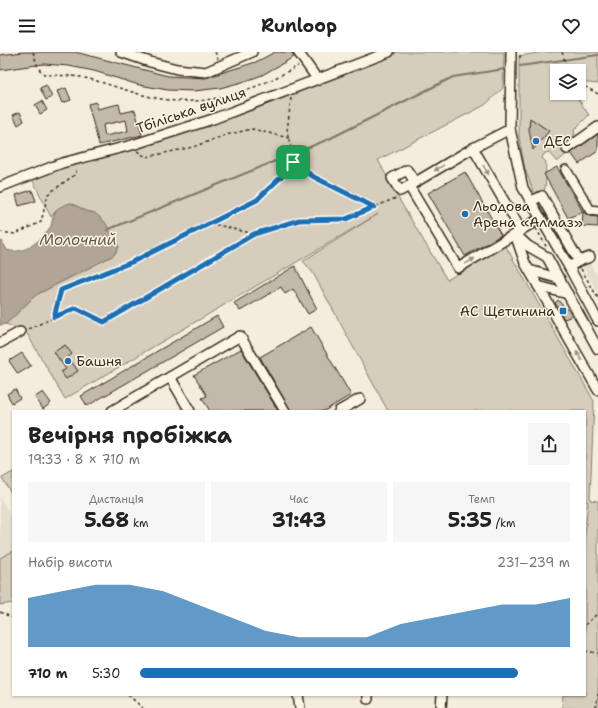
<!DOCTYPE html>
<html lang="uk">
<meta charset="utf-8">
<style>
:root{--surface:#fff;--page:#f6f6f6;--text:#222;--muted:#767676;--accent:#1f6fb2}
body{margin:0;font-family:"Shantell Sans",sans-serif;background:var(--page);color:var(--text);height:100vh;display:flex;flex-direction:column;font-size:15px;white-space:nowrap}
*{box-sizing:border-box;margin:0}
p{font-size:13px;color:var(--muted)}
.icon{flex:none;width:22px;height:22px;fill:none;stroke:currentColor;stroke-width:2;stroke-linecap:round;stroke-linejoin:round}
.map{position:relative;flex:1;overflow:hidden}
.details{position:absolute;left:12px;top:358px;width:574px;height:286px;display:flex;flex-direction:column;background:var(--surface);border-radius:0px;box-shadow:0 1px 3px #0004}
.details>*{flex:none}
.buttons{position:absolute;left:550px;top:12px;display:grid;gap:8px}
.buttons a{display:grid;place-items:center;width:36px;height:36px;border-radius:0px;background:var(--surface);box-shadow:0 1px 3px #0004;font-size:20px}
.pin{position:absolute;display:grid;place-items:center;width:34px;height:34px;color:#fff;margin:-17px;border-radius:8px;box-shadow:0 2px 6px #0006}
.round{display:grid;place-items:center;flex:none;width:42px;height:42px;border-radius:0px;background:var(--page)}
.summary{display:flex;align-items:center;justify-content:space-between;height:68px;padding:0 16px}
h1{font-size:22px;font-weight:700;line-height:30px}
.figures{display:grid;grid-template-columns:repeat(3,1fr);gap:6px;height:68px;padding:4px 16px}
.figures div{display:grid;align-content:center;border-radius:0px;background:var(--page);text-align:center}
.figures b{font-size:20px;font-weight:700}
.figures small{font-size:11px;font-weight:400}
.figures p{font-size:11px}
.chart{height:112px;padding:8px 16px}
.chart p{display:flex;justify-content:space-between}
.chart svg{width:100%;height:72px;margin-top:4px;fill:var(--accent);opacity:.7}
ul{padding:0 16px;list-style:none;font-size:13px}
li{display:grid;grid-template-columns:64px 48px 1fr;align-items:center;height:30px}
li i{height:10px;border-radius:5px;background:var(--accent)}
header{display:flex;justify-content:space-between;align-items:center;height:52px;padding:0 16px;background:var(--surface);font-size:18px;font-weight:700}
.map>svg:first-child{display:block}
.built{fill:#e5ddce}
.green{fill:#d6cdbd;stroke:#887c6e}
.water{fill:#b0a596;stroke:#817466}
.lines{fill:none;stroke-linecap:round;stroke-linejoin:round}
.stream{stroke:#817466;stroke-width:2}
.building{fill:#c3b9aa;stroke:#3b2a1e;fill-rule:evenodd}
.minor-casing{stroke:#3b2a1e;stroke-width:12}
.path{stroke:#3b2a1e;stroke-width:1.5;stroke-dasharray:3 3;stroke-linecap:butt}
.minor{stroke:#fcf5e5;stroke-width:9}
.oneway{fill:#9c9082}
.route-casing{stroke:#fff;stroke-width:8}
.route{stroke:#1f6fb2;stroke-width:5}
.poi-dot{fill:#1f6fb2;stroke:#fcf5e5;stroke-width:1.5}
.labels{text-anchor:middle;stroke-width:3;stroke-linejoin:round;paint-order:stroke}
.street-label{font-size:14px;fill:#3b2a1e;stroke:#fcf5e5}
.poi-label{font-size:14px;fill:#3b2a1e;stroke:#fcf5e5;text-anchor:start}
.water-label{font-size:15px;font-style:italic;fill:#645548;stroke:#fcf5e5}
</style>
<header><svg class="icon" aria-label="menu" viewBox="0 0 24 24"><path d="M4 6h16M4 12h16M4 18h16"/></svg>Runloop<svg class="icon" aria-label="heart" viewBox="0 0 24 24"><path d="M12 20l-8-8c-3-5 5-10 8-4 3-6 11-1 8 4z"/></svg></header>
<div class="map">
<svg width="598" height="656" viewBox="0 0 598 656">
<rect width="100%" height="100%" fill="#f4eddd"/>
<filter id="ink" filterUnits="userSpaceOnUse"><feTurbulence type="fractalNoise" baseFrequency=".025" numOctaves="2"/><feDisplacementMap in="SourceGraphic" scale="8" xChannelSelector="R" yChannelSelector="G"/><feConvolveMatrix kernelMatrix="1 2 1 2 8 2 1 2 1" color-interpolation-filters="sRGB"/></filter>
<g filter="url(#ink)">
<!-- built -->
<g class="built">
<polygon points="589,210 598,225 598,241 582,213"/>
<polygon points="0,445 13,469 13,547 0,548"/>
</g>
<!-- green -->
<g class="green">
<polygon points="397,0 504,0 503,36 485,53 378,108 400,149 447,228 505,193 594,349 590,448 598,449 598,656 562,656 563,643 585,643 585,479 588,450 585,449 585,359 388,359 313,221 303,209 378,162 65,347 26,280 6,272 36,243 114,203 119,195 95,161 86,159 71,151 54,161 51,165 32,127 68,113 255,56"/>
<path d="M544,0H598V32L579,30V19H557V41H574L589,63L574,78L575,83L570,87L568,101L557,110L548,100L544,102L542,106L546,110C545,120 547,132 544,139L538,142L533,139L525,117L519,85V4Z"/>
<polygon points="13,420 13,444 2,426"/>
<polygon points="13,499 13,551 0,553 0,506"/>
</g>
<!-- water -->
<path class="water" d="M71,151L86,159L95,161L105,170L119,195L114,203L36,243L6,272L0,273V190L2,189L7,198C25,204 42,187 51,174C54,160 55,155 71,151Z"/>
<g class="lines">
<!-- stream -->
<g class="stream">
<polyline points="520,14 598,3"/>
<polyline points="107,178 329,87 453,25 505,17"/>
</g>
</g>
<!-- building -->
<g class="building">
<polygon points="23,0 75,0 168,24 205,26 256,10 275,0 291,0 294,5 262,23 246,29 220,36 194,39 168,38 139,33 94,19 69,14 44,12 0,18 0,3"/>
<polygon points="46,33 52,45 46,48 40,36"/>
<polygon points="66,36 71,48 62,51 57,39"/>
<polygon points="42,49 47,58 40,62 35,53"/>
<path d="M96,50L97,57L119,52L121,61L135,58L142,83L99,93L88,52ZM126,68L128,79L105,84L103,73Z"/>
<polygon points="20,60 24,69 18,73 13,63"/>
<polygon points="530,66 549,79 533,98 529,78"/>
<polygon points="598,82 598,99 579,112 571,101"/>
<polygon points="557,115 583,160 568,166 544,122"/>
<polygon points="465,120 501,183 465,204 428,141"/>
<polygon points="32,138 36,149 19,154 16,143"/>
<polygon points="583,160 589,164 598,165 598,175 582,174"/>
<polygon points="295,214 317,257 308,262 293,237 285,242 281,235 240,259 234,251"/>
<polygon points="558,248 566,257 568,257 571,261 570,265 564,267 555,251"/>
<polygon points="217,264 223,275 87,354 81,344"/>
<polygon points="311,275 351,343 324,359 291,359 260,305"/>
<polygon points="65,293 72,302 68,305 78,319 66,327 61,320 66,317 54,300"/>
<polygon points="241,297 278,359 210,359 202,346 207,344 194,323"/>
<polygon points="22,301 31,314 18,322 9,309"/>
<polygon points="15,337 20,346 12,351 7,342"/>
<polygon points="43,340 51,351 43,357 35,345"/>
</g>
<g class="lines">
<defs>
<g id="minor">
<polyline points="121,0 150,10 177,17 206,20 252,0"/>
<polyline points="298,0 318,28"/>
<polyline points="511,0 510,77 523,136 569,215 598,269"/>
<polyline points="510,77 473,96 521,178 541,166"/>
<polyline points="473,96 409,134 458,216 515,182 528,194 547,205 598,297"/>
<polyline points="567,97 598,75"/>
<polyline points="566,118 590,158 598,159"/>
<polyline points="409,134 400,139 392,126 407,118 415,130"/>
<polyline points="0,135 62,111 132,93 213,67 389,0"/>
<polyline points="531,149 542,144 579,209 569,215"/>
<polyline points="521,178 515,182 525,211 598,338"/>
<polyline points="579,209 590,205"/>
<polyline points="529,218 560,227"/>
<polyline points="538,234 568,242"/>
<polyline points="0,291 20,280"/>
<polyline points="170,325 190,359"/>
<polyline points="112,359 240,284 285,359"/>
<polyline points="339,359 360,347"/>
<polyline points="298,643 300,656"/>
<polyline points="368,647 368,643"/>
<polyline points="441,656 442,643"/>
</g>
</defs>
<!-- minor casing -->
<use href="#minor" class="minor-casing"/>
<!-- path -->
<g class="path">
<path d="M33,0L38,16L44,22C55,24 68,23 80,25C106,30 130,41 156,46C208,57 254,38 298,14"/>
<polyline points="215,0 218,7"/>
<polyline points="562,0 568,19"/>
<polyline points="520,6 520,0"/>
<polyline points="579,33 588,36 598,42"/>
<polyline points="291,46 287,80 291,96 289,100 293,110 314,125 373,155"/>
<polyline points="137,99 146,105 193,95 226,83 252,77 289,86"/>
<polyline points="210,171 254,182"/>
<polyline points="536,176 547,196"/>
<polyline points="0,180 15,182 41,170 48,142 76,122 76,116"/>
<polyline points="581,217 598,246"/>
<path d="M54,264L61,238L132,210L257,148C269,135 284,125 293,110"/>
<polyline points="28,277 76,256 104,270 254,182 299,169 346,167 396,146"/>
<polyline points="0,560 13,566"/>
<polyline points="585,573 598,561"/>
<polyline points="585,599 598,601"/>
<polyline points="128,643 143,656"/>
<polyline points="596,656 598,642"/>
</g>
<!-- minor -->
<use href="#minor" class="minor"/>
</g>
<!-- one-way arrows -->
<defs><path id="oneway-solid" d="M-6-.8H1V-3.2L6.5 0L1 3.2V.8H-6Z"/></defs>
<g class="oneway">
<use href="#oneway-solid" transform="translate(439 116) rotate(149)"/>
<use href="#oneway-solid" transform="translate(486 118) rotate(59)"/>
<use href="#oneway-solid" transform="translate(470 209) rotate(-31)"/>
<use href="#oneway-solid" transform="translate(579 304) rotate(-120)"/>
</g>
</g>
<g class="lines" filter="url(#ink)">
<defs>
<path id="route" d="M293,110L314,125L374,155L346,167L299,168L254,182L104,270L76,256L54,265L61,238L132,210L257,148C269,135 284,125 293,110Z"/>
</defs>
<!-- route casing -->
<use href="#route" class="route-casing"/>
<!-- route -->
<use href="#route" class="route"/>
</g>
<!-- markers -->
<g class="poi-dot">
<circle cx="536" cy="89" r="4"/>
<circle cx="465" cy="162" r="4"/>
<rect x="559" y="255" width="8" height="8" rx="2"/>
<circle cx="68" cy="309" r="4"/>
</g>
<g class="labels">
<!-- street labels -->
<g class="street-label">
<text transform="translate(191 58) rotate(-19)" y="5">Тбіліська вулиця</text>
</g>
<!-- poi labels -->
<g class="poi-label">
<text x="544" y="94">ДЕС</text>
<text x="473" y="159">Льодова<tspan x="473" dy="16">Арена «Алмаз»</tspan></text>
<text x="555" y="264" text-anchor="end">АС Щетинина</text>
<text x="76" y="314">Башня</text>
</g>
<!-- water labels -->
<g class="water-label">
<text x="78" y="193">Молочний</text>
</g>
</g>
</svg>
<div class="buttons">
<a><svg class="icon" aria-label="layers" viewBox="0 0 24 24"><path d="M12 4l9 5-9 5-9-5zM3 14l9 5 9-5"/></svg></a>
</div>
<div class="pin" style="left:293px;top:110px;background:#1e9e55"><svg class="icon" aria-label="arrive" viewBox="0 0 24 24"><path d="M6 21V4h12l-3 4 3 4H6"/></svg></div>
<section class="details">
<div class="summary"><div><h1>Вечірня пробіжка</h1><p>19:33 · 8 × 710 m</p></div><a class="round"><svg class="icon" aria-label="share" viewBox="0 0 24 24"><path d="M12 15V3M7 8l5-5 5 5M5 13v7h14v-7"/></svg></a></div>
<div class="figures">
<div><p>Дистанція</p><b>5.68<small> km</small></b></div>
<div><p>Час</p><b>31:43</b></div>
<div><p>Темп</p><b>5:35<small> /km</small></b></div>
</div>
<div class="chart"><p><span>Набір висоти</span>231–239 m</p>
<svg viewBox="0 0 160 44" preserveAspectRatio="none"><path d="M0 44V14L10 10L20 6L30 6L40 10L50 18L60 26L70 34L80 38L90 38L100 38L110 30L120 26L130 22L140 18L150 18L160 14V44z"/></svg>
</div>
<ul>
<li><b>710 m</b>5:30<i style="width:88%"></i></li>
</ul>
</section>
</div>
